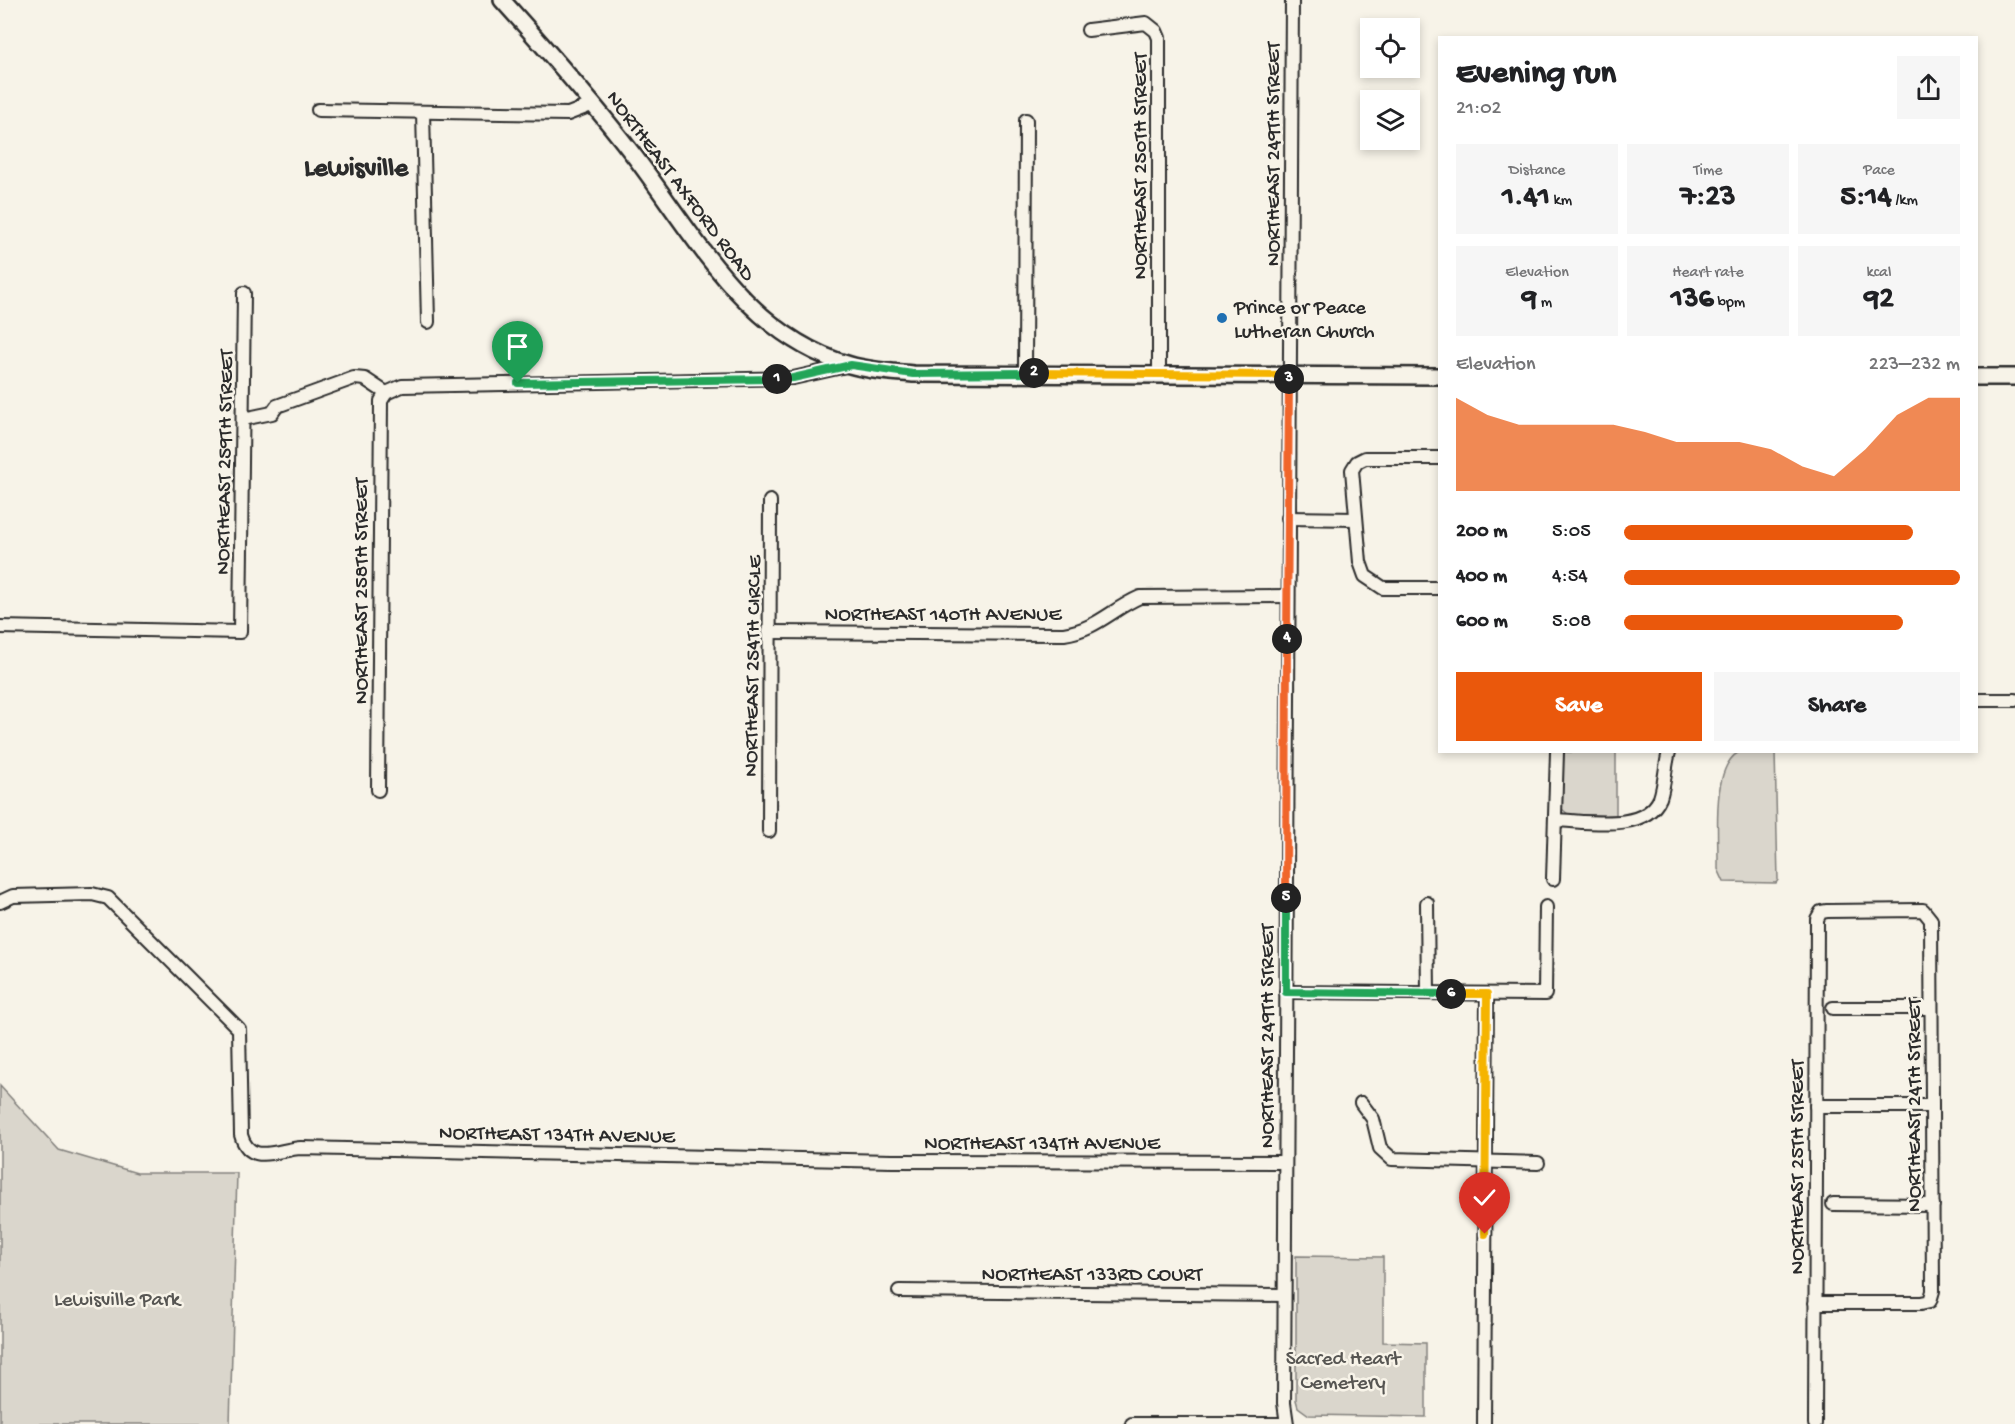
<!DOCTYPE html>
<meta charset="utf-8">
<style>
:root{--surface:#fff;--page:#f6f6f6;--text:#202124;--muted:#757577;--accent:#ea580c}
body{margin:0;font-family:"Gochi Hand",sans-serif;background:var(--page);color:var(--text);height:100vh;display:flex;flex-direction:column;font-size:22px;white-space:nowrap}
*{box-sizing:border-box;margin:0}
p{font-size:20px;color:var(--muted)}
.icon{flex:none;width:33px;height:33px;fill:none;stroke:currentColor;stroke-width:2;stroke-linecap:round;stroke-linejoin:round}
.map{position:relative;flex:1;overflow:hidden}
.sheet{position:absolute;left:1438px;top:36px;width:540px;height:717px;display:flex;flex-direction:column;background:var(--surface);border-radius:0px;box-shadow:0 3px 9px #0003}
.sheet>*{flex:none}
.tools{position:absolute;left:1360px;top:18px;display:grid;gap:12px}
.tools a{display:grid;place-items:center;width:60px;height:60px;border-radius:0px;background:var(--surface);box-shadow:0 3px 9px #0003;font-size:30px}
.pin{position:absolute;display:grid;place-items:center;width:51px;height:51px;color:#fff;margin:-62px -26px;border-radius:50% 50% 50% 0;rotate:-45deg;box-shadow:0 0 6px #0007}
.pin .icon{rotate:45deg}
.km{position:absolute;width:30px;height:30px;margin:-15px;border-radius:50%;background:#222;color:#fff;font-size:16px;line-height:30px;text-align:center}
.round{display:grid;place-items:center;flex:none;width:63px;height:63px;border-radius:0px;background:var(--page)}
.overview{display:flex;align-items:center;justify-content:space-between;height:102px;padding:0 18px}
h1{font-size:33px;font-weight:700;line-height:45px}
.metrics{display:grid;grid-template-columns:repeat(3,1fr);gap:9px;height:102px;padding:6px 18px}
.metrics div{display:grid;align-content:center;border-radius:0px;background:var(--page);text-align:center}
.metrics b{font-size:30px;font-weight:700}
.metrics small{font-size:16px;font-weight:400}
.metrics p{font-size:16px}
.chart{height:168px;padding:12px 18px}
.chart p{display:flex;justify-content:space-between}
.chart svg{width:100%;height:108px;margin-top:6px;fill:var(--accent);opacity:.7}
.button{display:flex;gap:12px;margin-top:auto;padding:12px 18px}
.button a{flex:1;height:69px;border-radius:0px;background:var(--accent);color:#fff;font-size:24px;font-weight:700;line-height:69px;text-align:center}
.button a+a{background:var(--page);color:var(--text)}
ul{padding:0 18px;list-style:none;font-size:20px}
li{display:grid;grid-template-columns:96px 72px 1fr;align-items:center;height:45px}
li i{height:15px;border-radius:8px;background:var(--accent)}
.map>svg:first-child{display:block}
.green{fill:#dad6cc;stroke:#82807c;stroke-width:1.5}
.lines{fill:none;stroke-linecap:round;stroke-linejoin:round}
.minor-casing{stroke:#2b2b2b;stroke-width:16}
.major-casing{stroke:#2b2b2b;stroke-width:20}
.minor{stroke:#f7f3e8;stroke-width:12}
.major{stroke:#f7f3e8;stroke-width:15}
.split-1-casing{stroke:#fff;stroke-width:12}
.split-2-casing{stroke:#fff;stroke-width:12}
.split-3-casing{stroke:#fff;stroke-width:12}
.split-4-casing{stroke:#fff;stroke-width:12}
.split-5-casing{stroke:#fff;stroke-width:12}
.split-6-casing{stroke:#fff;stroke-width:12}
.split-7-casing{stroke:#fff;stroke-width:12}
.split-1{stroke:#22a559;stroke-width:8}
.split-2{stroke:#22a559;stroke-width:8}
.split-3{stroke:#f5b400;stroke-width:8}
.split-4{stroke:#f0652b;stroke-width:8}
.split-5{stroke:#f0652b;stroke-width:8}
.split-6{stroke:#22a559;stroke-width:8}
.split-7{stroke:#f5b400;stroke-width:8}
.poi-dot{fill:#1f6fb2;stroke:#f7f3e8;stroke-width:2}
.labels{text-anchor:middle;stroke-width:5;stroke-linejoin:round;paint-order:stroke}
.street-label{font-size:21px;fill:#2b2b2b;stroke:#f7f3e8}
.poi-label{font-size:21px;fill:#2b2b2b;stroke:#f7f3e8;text-anchor:start}
.park-label{font-size:21px;fill:#575653;stroke:#f7f3e8}
.district-label{font-size:27px;font-weight:bold;fill:#2b2b2b;stroke:#f7f3e8}
</style>
<div class="map">
<svg width="2015" height="1424" viewBox="0 0 2015 1424">
<rect width="100%" height="100%" fill="#f7f3e8"/>
<filter id="ink" filterUnits="userSpaceOnUse"><feTurbulence type="fractalNoise" baseFrequency=".0167" numOctaves="2"/><feDisplacementMap in="SourceGraphic" scale="12" xChannelSelector="R" yChannelSelector="G"/><feConvolveMatrix kernelMatrix="1 2 1 2 8 2 1 2 1" color-interpolation-filters="sRGB"/></filter>
<g filter="url(#ink)">
<!-- green -->
<g class="green">
<polygon points="1561,752 1616,752 1616,815 1569,815 1562,809"/>
<path d="M1739,752H1775L1778,880L1776,883L1724,882L1718,869C1719,838 1710,768 1739,752Z"/>
<polygon points="0,1086 59,1150 137,1173 237,1173 230,1424 0,1424"/>
<polygon points="1296,1256 1383,1257 1383,1342 1426,1343 1426,1417 1309,1415 1298,1407 1296,1400"/>
</g>
<g class="lines">
<defs>
<g id="minor">
<polyline points="1088,30 1146,23 1156,31 1159,38 1159,373"/>
<polyline points="318,110 568,114 594,104"/>
<polyline points="423,112 428,322"/>
<polyline points="1025,373 1026,120"/>
<polyline points="243,419 272,413 277,406 354,378 365,379 386,393"/>
<polyline points="1440,458 1365,458 1357,462 1352,470 1360,562 1365,576 1383,588 1440,588"/>
<polyline points="1288,518 1356,519"/>
<polyline points="0,627 240,632 244,293"/>
<path d="M769,632L1064,634C1097,629 1112,609 1140,597L1288,596"/>
<polyline points="1977,700 2015,700"/>
<polyline points="378,790 381,401 386,393 402,386 793,378 851,365"/>
<path d="M1556,820C1587,821 1645,833 1660,798C1665,783 1665,766 1669,752"/>
<polyline points="769,831 770,501"/>
<polyline points="1553,879 1557,752"/>
<path d="M0,902L13,896L92,894L108,898L239,1029L241,1135C250,1167 278,1149 301,1148L892,1161L1285,1162"/>
<polyline points="1427,903 1428,993"/>
<polyline points="1286,992 1545,994 1546,907"/>
<polyline points="1833,1008 1931,1008"/>
<polyline points="1361,1103 1373,1119 1380,1148 1392,1159 1538,1163"/>
<polyline points="1816,1106 1932,1106"/>
<polyline points="1833,1204 1933,1205"/>
<polyline points="899,1291 1284,1295"/>
<polyline points="1132,1424 1284,1424"/>
<polyline points="1287,1424 1284,1403 1292,0"/>
<polyline points="1484,1424 1487,994"/>
<polyline points="1815,1424 1817,919 1821,912 1827,911 1923,910 1931,920 1933,1291 1930,1301 1921,1303 1815,1303"/>
</g>
<g id="major">
<path d="M502,0C548,51 593,102 635,157C695,236 747,336 850,365C870,371 892,372 913,374L1440,376"/>
<polyline points="1977,377 2015,377"/>
</g>
</defs>
<!-- minor casing -->
<use href="#minor" class="minor-casing"/>
<!-- major casing -->
<use href="#major" class="major-casing"/>
<!-- minor -->
<use href="#minor" class="minor"/>
<!-- major -->
<use href="#major" class="major"/>
</g>
</g>
<g class="lines" filter="url(#ink)">
<defs>
<polyline id="split-1" points="518,383 777,379"/>
<polyline id="split-2" points="777,379 793,378 851,365 913,374 1034,373"/>
<polyline id="split-3" points="1034,373 1289,375 1289,379"/>
<polyline id="split-4" points="1287,639 1289,379"/>
<polyline id="split-5" points="1286,898 1287,639"/>
<polyline id="split-6" points="1286,898 1286,992 1451,994"/>
<polyline id="split-7" points="1451,994 1487,994 1485,1234"/>
</defs>
<!-- split-1 casing -->
<use href="#split-1" class="split-1-casing"/>
<!-- split-2 casing -->
<use href="#split-2" class="split-2-casing"/>
<!-- split-3 casing -->
<use href="#split-3" class="split-3-casing"/>
<!-- split-4 casing -->
<use href="#split-4" class="split-4-casing"/>
<!-- split-5 casing -->
<use href="#split-5" class="split-5-casing"/>
<!-- split-6 casing -->
<use href="#split-6" class="split-6-casing"/>
<!-- split-7 casing -->
<use href="#split-7" class="split-7-casing"/>
<!-- split-1 -->
<use href="#split-1" class="split-1"/>
<!-- split-2 -->
<use href="#split-2" class="split-2"/>
<!-- split-3 -->
<use href="#split-3" class="split-3"/>
<!-- split-4 -->
<use href="#split-4" class="split-4"/>
<!-- split-5 -->
<use href="#split-5" class="split-5"/>
<!-- split-6 -->
<use href="#split-6" class="split-6"/>
<!-- split-7 -->
<use href="#split-7" class="split-7"/>
</g>
<!-- markers -->
<circle class="poi-dot" cx="1222" cy="318" r="6"/>
<g class="labels">
<!-- street labels -->
<g class="street-label">
<text transform="translate(1272 154) rotate(-90)" y="7">NORTHEAST 249TH STREET</text>
<text transform="translate(1139 166) rotate(-90)" y="7">NORTHEAST 250TH STREET</text>
<text transform="translate(682 185) rotate(53)" y="7">NORTHEAST AXFORD ROAD</text>
<text transform="translate(223 462) rotate(-89)" y="7">NORTHEAST 259TH STREET</text>
<text transform="translate(360 591) rotate(-90)" y="7">NORTHEAST 258TH STREET</text>
<text x="943" y="620">NORTHEAST 140TH AVENUE</text>
<text transform="translate(751 666) rotate(-89)" y="7">NORTHEAST 254TH CIRCLE</text>
<text transform="translate(1266 1036) rotate(-90)" y="7">NORTHEAST 249TH STREET</text>
<text transform="translate(1913 1105) rotate(-90)" y="7">NORTHEAST 24TH STREET</text>
<text transform="translate(557 1133) rotate(1)" y="7">NORTHEAST 134TH AVENUE</text>
<text x="1042" y="1149">NORTHEAST 134TH AVENUE</text>
<text transform="translate(1796 1167) rotate(-90)" y="7">NORTHEAST 25TH STREET</text>
<text x="1092" y="1280">NORTHEAST 133RD COURT</text>
</g>
<!-- poi labels -->
<g class="poi-label">
<text x="1234" y="313">Prince or Peace<tspan x="1234" dy="24">Lutheran Church</tspan></text>
</g>
<!-- park labels -->
<g class="park-label">
<text x="117" y="1305">Lewisville Park</text>
<text x="1343" y="1364">Sacred Heart<tspan x="1343" dy="24">Cemetery</tspan></text>
</g>
<!-- district labels -->
<g class="district-label">
<text x="356" y="175">Lewisville</text>
</g>
</g>
</svg>
<div class="tools">
<a><svg class="icon" aria-label="locate" viewBox="0 0 24 24"><circle cx="12" cy="12" r="6"/><path d="M12 2v4M12 18v4M2 12h4M18 12h4"/></svg></a>
<a><svg class="icon" aria-label="layers" viewBox="0 0 24 24"><path d="M12 4l9 5-9 5-9-5zM3 14l9 5 9-5"/></svg></a>
</div>
<div class="pin" style="left:518px;top:383px;background:#1e9e55"><svg class="icon" aria-label="arrive" viewBox="0 0 24 24"><path d="M6 21V4h12l-3 4 3 4H6"/></svg></div>
<div class="pin" style="left:1485px;top:1234px;background:#d93025"><svg class="icon" aria-label="check" viewBox="0 0 24 24"><path d="M5 12l5 5 9-10"/></svg></div>
<b class="km" style="left:777px;top:379px">1</b>
<b class="km" style="left:1034px;top:373px">2</b>
<b class="km" style="left:1289px;top:379px">3</b>
<b class="km" style="left:1287px;top:639px">4</b>
<b class="km" style="left:1286px;top:898px">5</b>
<b class="km" style="left:1451px;top:994px">6</b>
<section class="sheet">
<div class="overview"><div><h1>Evening run</h1><p>21:02</p></div><a class="round"><svg class="icon" aria-label="share" viewBox="0 0 24 24"><path d="M12 15V3M7 8l5-5 5 5M5 13v7h14v-7"/></svg></a></div>
<div class="metrics">
<div><p>Distance</p><b>1.41<small> km</small></b></div>
<div><p>Time</p><b>7:23</b></div>
<div><p>Pace</p><b>5:14<small> /km</small></b></div>
</div>
<div class="metrics">
<div><p>Elevation</p><b>9<small> m</small></b></div>
<div><p>Heart rate</p><b>136<small> bpm</small></b></div>
<div><p>kcal</p><b>92</b></div>
</div>
<div class="chart"><p><span>Elevation</span>223–232 m</p>
<svg viewBox="0 0 160 44" preserveAspectRatio="none"><path d="M0 44V6L10 13L20 17L30 17L40 17L50 17L60 20L70 24L80 24L90 24L100 27L110 34L120 38L130 27L140 13L150 6L160 6V44z"/></svg>
</div>
<ul>
<li><b>200 m</b>5:05<i style="width:86%"></i></li>
<li><b>400 m</b>4:54<i style="width:100%"></i></li>
<li><b>600 m</b>5:08<i style="width:83%"></i></li>
</ul>
<div class="button"><a>Save</a><a>Share</a></div>
</section>
</div>
